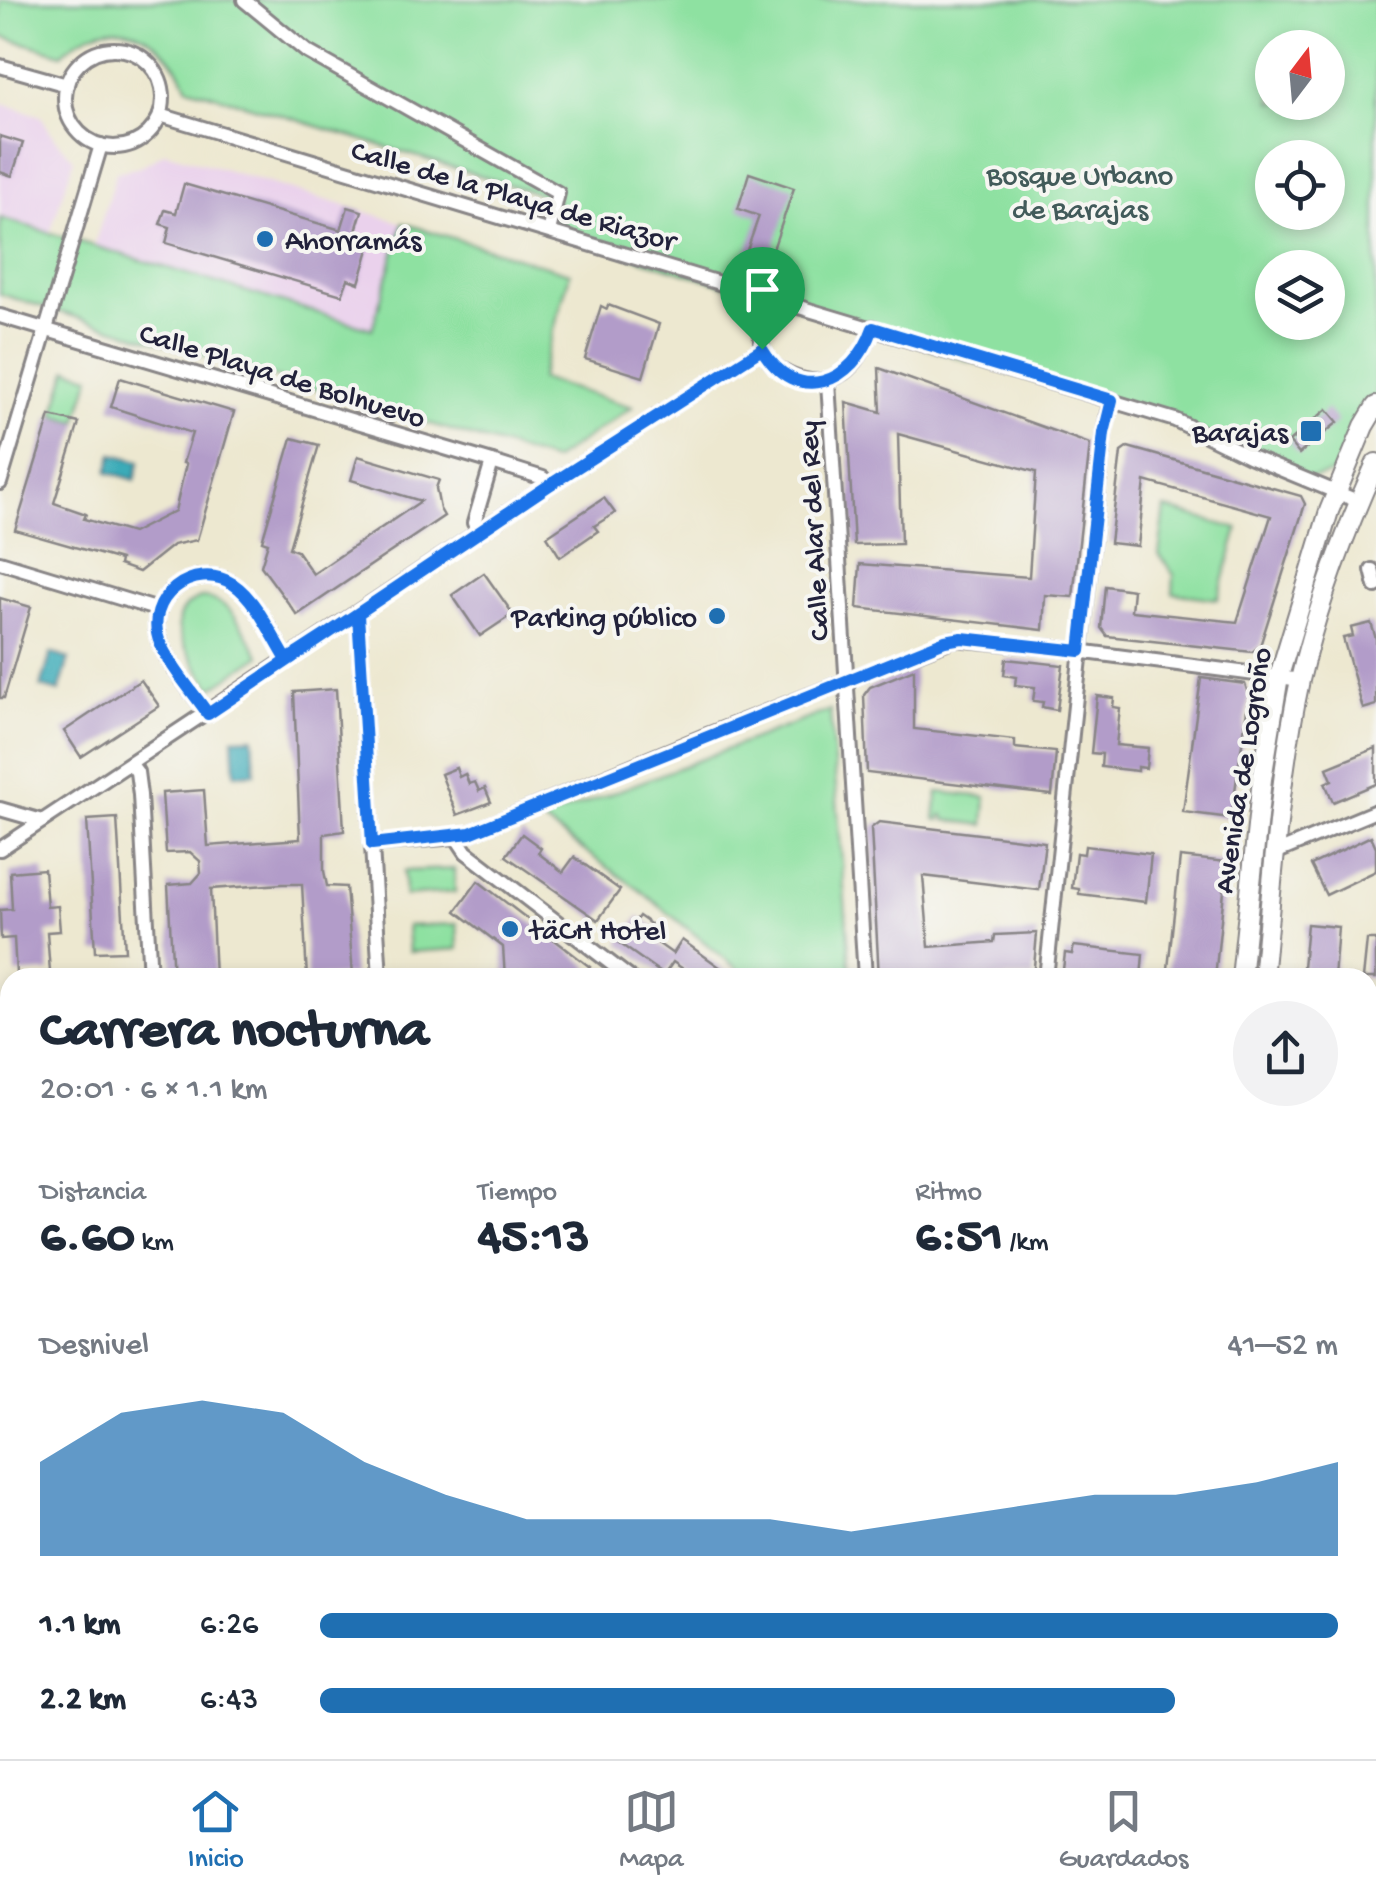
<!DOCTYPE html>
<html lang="es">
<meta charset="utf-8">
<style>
:root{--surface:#fff;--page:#f2f2f3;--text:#1f2937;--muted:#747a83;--line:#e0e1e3;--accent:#1f6fb2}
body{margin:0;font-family:"Gochi Hand",sans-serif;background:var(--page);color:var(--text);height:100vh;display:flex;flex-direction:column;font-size:38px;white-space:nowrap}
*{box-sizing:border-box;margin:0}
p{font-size:32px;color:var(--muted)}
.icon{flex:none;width:55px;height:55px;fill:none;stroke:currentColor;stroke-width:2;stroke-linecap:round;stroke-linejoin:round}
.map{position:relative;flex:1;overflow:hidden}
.drawer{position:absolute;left:0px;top:968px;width:1378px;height:792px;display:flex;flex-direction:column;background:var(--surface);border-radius:30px 30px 0 0;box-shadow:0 5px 15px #0003}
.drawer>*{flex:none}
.needle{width:65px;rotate:16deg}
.controls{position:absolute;left:1255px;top:30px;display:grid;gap:20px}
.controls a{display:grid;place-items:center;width:90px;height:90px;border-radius:50%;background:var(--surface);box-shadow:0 5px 15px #0003;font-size:50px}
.pin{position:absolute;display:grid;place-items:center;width:85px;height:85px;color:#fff;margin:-102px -42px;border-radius:50% 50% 50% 0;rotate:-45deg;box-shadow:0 0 10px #0007}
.pin .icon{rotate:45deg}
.round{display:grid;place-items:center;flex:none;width:105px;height:105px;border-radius:52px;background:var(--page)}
.summary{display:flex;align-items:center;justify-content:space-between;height:170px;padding:0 40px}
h1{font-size:55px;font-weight:800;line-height:75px}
.stats{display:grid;grid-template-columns:repeat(3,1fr);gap:15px;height:170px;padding:10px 40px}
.stats div{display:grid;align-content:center}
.stats b{font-size:50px;font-weight:800}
.stats small{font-size:28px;font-weight:400}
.stats p{font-size:28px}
.chart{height:280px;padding:20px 40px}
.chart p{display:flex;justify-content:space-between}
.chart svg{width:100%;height:180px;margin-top:10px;fill:var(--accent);opacity:.7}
ul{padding:0 40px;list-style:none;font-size:32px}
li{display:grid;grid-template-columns:160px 120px 1fr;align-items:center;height:75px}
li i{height:25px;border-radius:12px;background:var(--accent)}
.tab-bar{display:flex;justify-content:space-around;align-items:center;height:140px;border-top:2px solid var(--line);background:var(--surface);font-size:28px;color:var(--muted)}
.tab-bar a{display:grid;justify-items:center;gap:5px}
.tab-bar .active{color:var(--accent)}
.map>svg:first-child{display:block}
.built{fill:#ead1ec}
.green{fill:#8ee1a1;stroke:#58826e;stroke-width:2.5;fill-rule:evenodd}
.water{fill:#3babb8;stroke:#2e667a;stroke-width:2.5}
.building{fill:#b29cc9}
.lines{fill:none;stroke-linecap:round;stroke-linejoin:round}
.street-casing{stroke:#888586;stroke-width:18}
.secondary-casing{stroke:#888586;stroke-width:22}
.street{stroke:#fff;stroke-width:12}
.secondary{stroke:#fff;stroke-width:18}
.route-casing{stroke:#fff;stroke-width:20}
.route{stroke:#1a73e8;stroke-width:12}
.poi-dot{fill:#1f6fb2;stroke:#f6f6f2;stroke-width:4}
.labels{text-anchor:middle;stroke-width:8;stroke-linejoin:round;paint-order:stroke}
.park-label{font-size:30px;fill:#425b5a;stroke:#f6f6f2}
.street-label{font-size:30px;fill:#22223b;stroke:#f6f6f2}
.poi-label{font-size:30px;fill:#22223b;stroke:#f6f6f2;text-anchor:start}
</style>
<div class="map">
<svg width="1376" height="1759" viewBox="0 0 1376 1759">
<rect width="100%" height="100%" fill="#f6f6f2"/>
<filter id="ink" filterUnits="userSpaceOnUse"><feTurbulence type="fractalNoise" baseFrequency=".01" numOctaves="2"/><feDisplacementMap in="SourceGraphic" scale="20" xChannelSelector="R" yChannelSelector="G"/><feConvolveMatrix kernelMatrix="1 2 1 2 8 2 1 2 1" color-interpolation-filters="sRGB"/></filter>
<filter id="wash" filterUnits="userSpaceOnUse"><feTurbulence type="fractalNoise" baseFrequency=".0048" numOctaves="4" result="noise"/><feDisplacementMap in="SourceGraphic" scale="40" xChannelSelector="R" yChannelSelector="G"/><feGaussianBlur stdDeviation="2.25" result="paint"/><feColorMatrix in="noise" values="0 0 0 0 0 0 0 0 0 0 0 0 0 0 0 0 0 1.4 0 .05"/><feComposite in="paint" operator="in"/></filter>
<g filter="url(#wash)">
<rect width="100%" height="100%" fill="#ede8d0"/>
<!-- built -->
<g class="built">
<polygon points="0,103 41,116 55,139 74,159 50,233 0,218"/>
<polygon points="165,152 403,223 373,330 94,246 116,172 140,167"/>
<polygon points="584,1750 811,1750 808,1759 584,1759"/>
</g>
<!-- green -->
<g class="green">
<path d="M0,0H1376V406L1345,471L1306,479L1203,433L549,231L557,199L188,87C161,31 112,6 62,54L0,36ZM1272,48H1328V102H1272ZM1272,158H1328V212H1272ZM1272,268H1328V322H1272Z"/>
<polygon points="0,218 372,329 403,223 570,273 540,379 632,407 553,461 0,294"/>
<polygon points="68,369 91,376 77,422 54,415"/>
<polygon points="1165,508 1238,529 1218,599 1173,593 1174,575 1159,554"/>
<path d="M201,598C232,597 245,633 260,656L212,688C195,662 152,615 201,598Z"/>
<polygon points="830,710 851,977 748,977 641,891 541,820"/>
<polygon points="938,792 986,797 984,825 945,820 944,815 941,815 940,820 935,819"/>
<polygon points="454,869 455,892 405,896 404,871"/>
<polygon points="457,924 458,949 409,952 407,926"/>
<polygon points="10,1324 10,1410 0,1407 0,1337 5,1338"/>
</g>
<!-- water -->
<g class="water">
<polygon points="113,454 140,461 135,480 108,472"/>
<polygon points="51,653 69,659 59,692 41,687"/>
<polygon points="253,737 255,773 235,774 233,738"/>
</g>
<g id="blocks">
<!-- building -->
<g class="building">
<polygon points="0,136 23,143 12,176 0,172"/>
<polygon points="749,173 794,188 769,261 746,253 759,216 738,209"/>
<polygon points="184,184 341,230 348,207 362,211 355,234 372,239 359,283 348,279 342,295 166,243 170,227 160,224 165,210 176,213"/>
<polygon points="608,305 659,324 643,377 585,359 601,306 607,309"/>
<polygon points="879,368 1090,444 1073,597 1045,595 1043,630 857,608 860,564 1029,577 1036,472 898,434 901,544 854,545 846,402 881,412"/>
<polygon points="120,378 234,412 197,540 173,545 139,572 119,565 120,560 15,530 50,416 79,423 54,503 86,514 84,519 132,533 175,511 186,464 183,463 192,433 111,407"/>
<polygon points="1327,409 1338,422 1299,454 1289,442"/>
<polygon points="292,438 319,445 289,548 297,551 313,574 421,501 351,480 358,456 439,480 436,488 440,509 444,516 297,615 261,566 268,543 262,541"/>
<polygon points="1128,447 1301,496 1305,504 1260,646 1252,652 1107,636 1101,628 1105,586 1133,590 1131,611 1237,622 1271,516 1145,481 1138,546 1110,543 1121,452"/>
<polygon points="604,498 615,513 594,526 598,531 560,557 547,536"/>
<polygon points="484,573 513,614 480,636 452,595"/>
<polygon points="0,598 31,607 4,698 0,698"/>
<polygon points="1371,623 1376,639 1376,705 1363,709 1343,638 1353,636 1351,628"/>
<polygon points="1006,659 1063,665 1057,710 1042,707 1043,702 1033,701 1035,687 1015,685 1016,677 1004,675"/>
<polygon points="914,669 914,729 1015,740 1015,748 1056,752 1052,795 867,773 864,695 870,687"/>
<polygon points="1201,678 1245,684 1249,696 1231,818 1183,812"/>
<polygon points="141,680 159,706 81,757 64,731"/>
<polygon points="336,689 344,831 324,834 324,871 327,886 346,887 353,975 307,978 302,884 282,884 211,889 215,978 173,978 168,885 192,883 201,873 200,861 190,852 166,853 162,793 204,790 208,846 300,839 294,692"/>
<polygon points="1097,696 1114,698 1113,707 1120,708 1116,745 1148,748 1146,768 1138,767 1138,771 1101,767 1102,754 1091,753"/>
<polygon points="1376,748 1376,784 1333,802 1325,783 1332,780 1327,768"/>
<polygon points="456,768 459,777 465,774 469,784 475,782 479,791 485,788 491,802 457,815 441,774"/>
<polygon points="117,818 125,951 95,952 87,820"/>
<polygon points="879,822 1045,842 1039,890 923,876 929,947 994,942 995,935 1037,933 1033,978 879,978 871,828"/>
<polygon points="522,834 541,848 538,853 563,872 574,857 620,890 598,920 506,856"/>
<polygon points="1371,836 1376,847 1376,871 1326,895 1311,865"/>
<polygon points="1085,846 1151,854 1146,902 1079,894 1079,889 1072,888 1076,853 1084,854"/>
<polygon points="1180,857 1227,862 1215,978 1167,978"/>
<polygon points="44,869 47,907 58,906 60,931 47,932 50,972 16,974 14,938 1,939 0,910 12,909 10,872"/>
<polygon points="478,881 590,967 582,978 505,978 503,947 456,911"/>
<polygon points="639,916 659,930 652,939 673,954 682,940 735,978 696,978 673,962 664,975 619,943"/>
<polygon points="1307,924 1338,927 1334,978 1302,978"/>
<polygon points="1367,940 1376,940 1376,978 1363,978"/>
<polygon points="1074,946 1143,954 1141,978 1062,978 1065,953 1072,954"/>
</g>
</g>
</g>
<g filter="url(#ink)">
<use href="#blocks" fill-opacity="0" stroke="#888586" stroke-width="2.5"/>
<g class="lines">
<defs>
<g id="street">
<polyline points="244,0 306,51 558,193 549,231"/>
<circle cx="114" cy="98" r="49"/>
<polyline points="0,66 67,85"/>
<polyline points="160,115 1175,420 1251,457 1360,502"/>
<path d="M768,296C764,313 757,333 763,350C768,363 780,371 792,376C834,393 860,366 873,327"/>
<polyline points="0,316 492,462 543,478 548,486"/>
<polyline points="828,382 865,978"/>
<polyline points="0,483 101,145"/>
<polyline points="479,533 474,523 492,462"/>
<polyline points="0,562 159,610"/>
<polyline points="1372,570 1376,586"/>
<polyline points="358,614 380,978"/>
<path d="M208,714C192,692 171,668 160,643C142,599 194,559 233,584C256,599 272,636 287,659"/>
<polyline points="131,764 137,772 140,795 150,978"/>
<polyline points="0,809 42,821"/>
<polyline points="456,837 466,852 630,978"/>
<polyline points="372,844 456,837 470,833 702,737 954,639 1055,648 1301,680"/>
<polyline points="0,849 548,486 762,349"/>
<polyline points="1275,853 1376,811"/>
<polyline points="1046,978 1104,433 1111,399"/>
<polyline points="1368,1053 1376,1053"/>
<polyline points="0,1078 10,1078"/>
<polyline points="0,1279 10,1282"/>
<polyline points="1368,1352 1376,1353"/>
<polyline points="0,1464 10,1467"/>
<polyline points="0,1527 10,1530"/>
<polyline points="1368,1630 1376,1631"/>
<polyline points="1368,1689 1376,1681"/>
<polyline points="428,1750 428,1759"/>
<polyline points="575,1750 575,1759"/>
<polyline points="116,1759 118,1750"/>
<polyline points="820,1759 822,1750"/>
<polyline points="977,1759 978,1750"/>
<polyline points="1296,1759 1305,1750"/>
</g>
<g id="secondary">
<polyline points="1241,978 1262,779 1279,676 1329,511 1364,426 1376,406"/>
<path d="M1263,978C1273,879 1279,778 1300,680C1317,606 1345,532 1376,463"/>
<polyline points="1153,1759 1155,1750"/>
<polyline points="1179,1759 1181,1750"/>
</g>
</defs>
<!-- street casing -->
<use href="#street" class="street-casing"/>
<!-- secondary casing -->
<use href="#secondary" class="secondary-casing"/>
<!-- street -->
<use href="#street" class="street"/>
<!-- secondary -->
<use href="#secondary" class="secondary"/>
</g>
</g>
<g class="lines" filter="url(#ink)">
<defs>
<path id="route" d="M762,349L548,486L208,714C193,692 171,668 160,643C142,599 194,559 233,584C256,599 272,636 287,660L358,614L372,844L470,833L945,641L962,638L1080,651L1104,433L1112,400L873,328C854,384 796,407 762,349"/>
</defs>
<!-- route casing -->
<use href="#route" class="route-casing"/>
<!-- route -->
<use href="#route" class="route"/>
</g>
<!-- markers -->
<g class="poi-dot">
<circle cx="265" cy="239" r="10"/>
<rect x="1299" y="419" width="24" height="24" rx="5"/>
<circle cx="717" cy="616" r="10"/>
<circle cx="510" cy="929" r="10"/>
</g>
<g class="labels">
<!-- park labels -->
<g class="park-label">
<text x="1080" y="184">Bosque Urbano<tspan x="1080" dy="34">de Barajas</tspan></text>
</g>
<!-- street labels -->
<g class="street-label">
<text transform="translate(514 194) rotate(16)" y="10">Calle de la Playa de Riazor</text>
<text transform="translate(283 374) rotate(17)" y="10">Calle Playa de Bolnuevo</text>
<text transform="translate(812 531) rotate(-93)" y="10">Calle Alar del Rey</text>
<text transform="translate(1241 770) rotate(-81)" y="10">Avenida de Logroño</text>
</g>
<!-- poi labels -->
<g class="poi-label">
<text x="285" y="249">Ahorramás</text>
<text x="1288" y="441" text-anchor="end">Barajas</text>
<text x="697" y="626" text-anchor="end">Parking público</text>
<text x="530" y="939">täCH Hotel</text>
</g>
</g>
</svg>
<div class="controls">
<a><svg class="needle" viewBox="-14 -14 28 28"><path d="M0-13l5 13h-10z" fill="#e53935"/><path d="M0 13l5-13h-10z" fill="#747a83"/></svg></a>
<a><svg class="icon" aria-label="locate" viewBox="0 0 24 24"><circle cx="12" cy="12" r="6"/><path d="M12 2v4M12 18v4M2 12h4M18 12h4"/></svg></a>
<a><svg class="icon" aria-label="layers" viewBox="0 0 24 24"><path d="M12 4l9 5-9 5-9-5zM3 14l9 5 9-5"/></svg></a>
</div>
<div class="pin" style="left:762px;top:349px;background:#1e9e55"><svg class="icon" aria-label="arrive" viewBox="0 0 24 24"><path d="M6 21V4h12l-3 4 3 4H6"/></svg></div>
<section class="drawer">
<div class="summary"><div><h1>Carrera nocturna</h1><p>20:01 · 6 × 1.1 km</p></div><a class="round"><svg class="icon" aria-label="share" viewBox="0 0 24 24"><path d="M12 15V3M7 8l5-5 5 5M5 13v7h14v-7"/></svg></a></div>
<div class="stats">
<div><p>Distancia</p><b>6.60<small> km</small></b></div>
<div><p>Tiempo</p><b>45:13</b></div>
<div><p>Ritmo</p><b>6:51<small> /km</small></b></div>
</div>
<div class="chart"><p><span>Desnivel</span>41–52 m</p>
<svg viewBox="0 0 160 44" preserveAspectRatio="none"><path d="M0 44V21L10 9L20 6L30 9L40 21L50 29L60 35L70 35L80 35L90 35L100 38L110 35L120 32L130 29L140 29L150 26L160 21V44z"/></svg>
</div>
<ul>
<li><b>1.1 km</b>6:26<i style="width:100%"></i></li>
<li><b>2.2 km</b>6:43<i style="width:84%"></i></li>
</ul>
</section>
</div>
<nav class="tab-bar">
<a class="active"><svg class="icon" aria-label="home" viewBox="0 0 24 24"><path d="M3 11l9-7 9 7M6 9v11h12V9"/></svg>Inicio</a>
<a><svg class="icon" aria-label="map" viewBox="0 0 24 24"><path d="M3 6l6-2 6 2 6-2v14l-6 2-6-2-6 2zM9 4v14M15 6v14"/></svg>Mapa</a>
<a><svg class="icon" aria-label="saved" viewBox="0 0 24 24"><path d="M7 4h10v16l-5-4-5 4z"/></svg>Guardados</a>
</nav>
